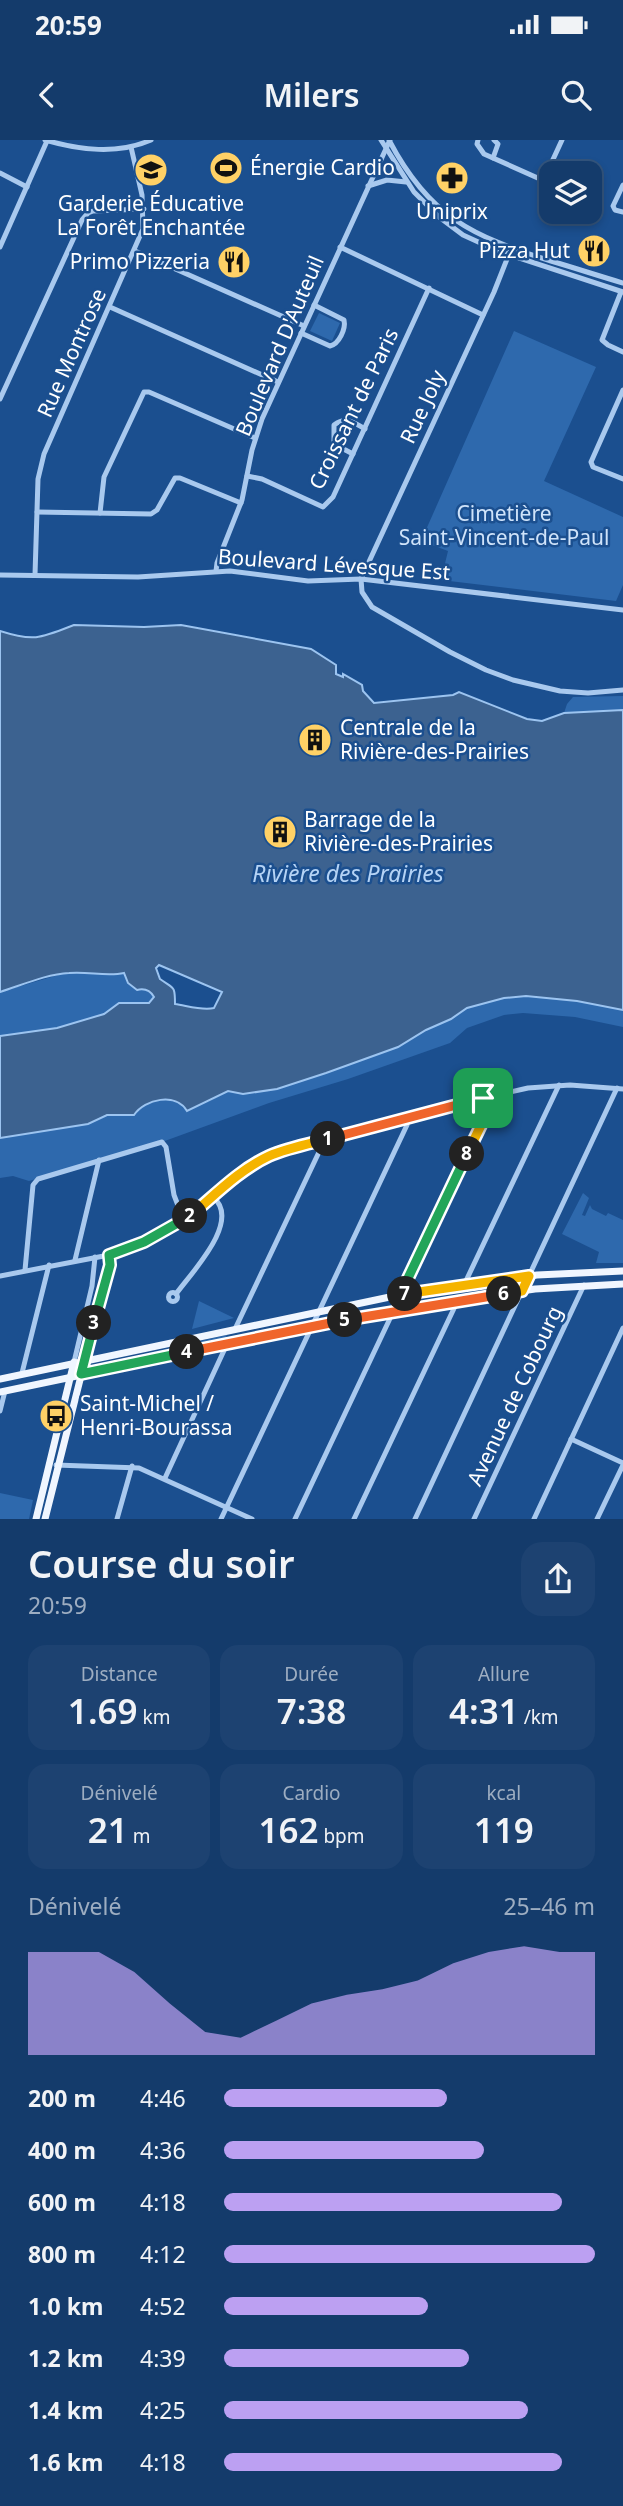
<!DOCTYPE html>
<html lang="fr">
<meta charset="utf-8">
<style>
:root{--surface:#143b6b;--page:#1d4271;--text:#f1f3f6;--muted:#9dadc1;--line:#33557e;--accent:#bca0f2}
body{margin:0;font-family:"Noto Sans",sans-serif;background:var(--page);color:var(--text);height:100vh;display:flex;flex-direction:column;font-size:26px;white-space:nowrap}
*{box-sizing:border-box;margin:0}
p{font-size:23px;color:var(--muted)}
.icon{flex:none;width:38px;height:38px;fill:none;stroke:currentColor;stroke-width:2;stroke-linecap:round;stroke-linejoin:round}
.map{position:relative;height:1379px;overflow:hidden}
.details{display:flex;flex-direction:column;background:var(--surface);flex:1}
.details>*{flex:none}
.buttons{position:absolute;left:539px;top:21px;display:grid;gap:14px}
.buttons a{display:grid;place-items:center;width:63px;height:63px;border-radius:14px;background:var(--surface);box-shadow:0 4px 10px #0003,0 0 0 2px var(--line);font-size:35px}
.pin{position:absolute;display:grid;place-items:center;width:60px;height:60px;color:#fff;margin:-30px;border-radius:14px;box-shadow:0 4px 10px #0006}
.km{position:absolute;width:35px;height:35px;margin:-18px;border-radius:50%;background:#222;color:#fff;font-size:19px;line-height:35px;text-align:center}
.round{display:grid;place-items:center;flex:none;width:74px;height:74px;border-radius:21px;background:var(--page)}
.summary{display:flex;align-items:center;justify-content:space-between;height:119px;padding:0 28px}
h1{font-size:38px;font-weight:600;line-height:52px}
.metrics{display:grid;grid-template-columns:repeat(3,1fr);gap:10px;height:119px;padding:7px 28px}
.metrics div{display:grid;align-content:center;border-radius:18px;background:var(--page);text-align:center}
.metrics b{font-size:35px;font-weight:600}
.metrics small{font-size:19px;font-weight:400}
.metrics p{font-size:19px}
.chart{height:196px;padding:14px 28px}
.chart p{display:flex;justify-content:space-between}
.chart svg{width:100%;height:126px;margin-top:7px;fill:var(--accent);opacity:.7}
ul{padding:0 28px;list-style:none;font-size:23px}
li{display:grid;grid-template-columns:112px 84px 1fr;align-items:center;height:52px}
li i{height:18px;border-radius:9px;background:var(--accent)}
.status{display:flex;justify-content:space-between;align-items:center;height:49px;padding:0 35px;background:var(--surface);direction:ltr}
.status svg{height:19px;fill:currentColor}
header{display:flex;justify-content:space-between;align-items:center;height:91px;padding:0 28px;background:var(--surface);font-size:32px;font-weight:600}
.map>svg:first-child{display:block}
.green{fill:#2e69ad}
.water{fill:#3c6290;stroke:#9cc4f0;stroke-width:2;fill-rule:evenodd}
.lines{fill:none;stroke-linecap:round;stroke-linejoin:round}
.minor{stroke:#a9c9ee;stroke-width:5}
.major{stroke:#f0f6ff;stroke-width:7}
.split-1-casing{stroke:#fff;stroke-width:14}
.split-2-casing{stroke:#fff;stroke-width:14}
.split-3-casing{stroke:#fff;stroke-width:14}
.split-4-casing{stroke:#fff;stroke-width:14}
.split-5-casing{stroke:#fff;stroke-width:14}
.split-6-casing{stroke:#fff;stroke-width:14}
.split-7-casing{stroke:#fff;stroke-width:14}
.split-8-casing{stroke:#fff;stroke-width:14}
.split-9-casing{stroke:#fff;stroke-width:14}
.split-1{stroke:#f0652b;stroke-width:9}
.split-2{stroke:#f5b400;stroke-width:9}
.split-3{stroke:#22a559;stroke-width:9}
.split-4{stroke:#22a559;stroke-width:9}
.split-5{stroke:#f0652b;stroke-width:9}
.split-6{stroke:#f0652b;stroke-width:9}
.split-7{stroke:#f5b400;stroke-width:9}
.split-8{stroke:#22a559;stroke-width:9}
.split-9{stroke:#f5b400;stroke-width:9}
.labels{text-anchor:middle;stroke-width:5;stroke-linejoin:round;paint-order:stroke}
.poi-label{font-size:21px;fill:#fff;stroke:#1b4f8f;text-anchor:start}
.street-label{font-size:21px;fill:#fff;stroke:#1b4f8f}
.park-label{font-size:21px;fill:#cfe3fa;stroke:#1b4f8f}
.water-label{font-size:23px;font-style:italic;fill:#b5d3f5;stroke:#1b4f8f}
</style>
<div class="status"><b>20:59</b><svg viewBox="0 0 49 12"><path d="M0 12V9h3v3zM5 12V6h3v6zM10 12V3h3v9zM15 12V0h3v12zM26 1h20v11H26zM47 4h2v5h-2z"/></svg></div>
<header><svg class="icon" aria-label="back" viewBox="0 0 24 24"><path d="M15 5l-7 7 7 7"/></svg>Milers<svg class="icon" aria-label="search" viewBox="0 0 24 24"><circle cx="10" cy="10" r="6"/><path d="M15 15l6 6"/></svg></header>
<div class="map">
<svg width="623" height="1379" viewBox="0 0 623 1379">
<rect width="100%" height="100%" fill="#1b4f8f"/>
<!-- green -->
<g class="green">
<polygon points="319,173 340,183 332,201 310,191"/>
<polygon points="514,191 596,227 544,341 623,377 623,445 616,461 441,440 448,411 421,401"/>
<polygon points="623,556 623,570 564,573 567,564 573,557"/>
<polygon points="87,832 113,835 124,833 137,850 143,848 151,852 154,857 149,863 120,863 104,874 57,888 0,896 0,852 65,833"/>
<path d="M526,856L577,861L623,870V887L575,877L523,873L504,875L467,888L450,903L348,939L269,963L162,1002L29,1041L13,1036L0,1038V998L107,975H134C141,966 161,956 173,959C177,960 181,963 184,966L209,961L228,951L243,954L277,949L398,907L426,890L451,879L467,868L504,858Z"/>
<polygon points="583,1053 589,1058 582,1075 585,1076 590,1065 592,1069 606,1076 608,1073 623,1080 623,1123 596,1123 599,1112 562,1094"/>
<polygon points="199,1161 234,1178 192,1189"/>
<polygon points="227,1195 225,1200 91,1228 91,1226"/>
<polygon points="0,1353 33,1360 29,1379 0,1379"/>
</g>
<!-- water -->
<path class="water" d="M74,485L144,487L181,485L311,509L336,525V534L343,537V534L362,545L363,551L374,563L453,555L459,552L527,579L542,581L564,573L623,570V870L577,861L526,856L504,858L467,868L451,879L426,890L398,907L326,933L277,949L243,954L228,951L187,971C176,952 145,959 134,975H107L88,984L0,998V896L57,888L104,874L119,863H149L154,857C150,850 145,848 137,850L128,843L124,833C106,837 88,831 69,833C47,834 22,845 0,852V491C34,502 41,498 74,485ZM159,825L222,852L214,868C203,871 188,866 175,864C175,845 174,849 160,839L156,828Z"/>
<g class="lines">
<!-- minor -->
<g class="minor">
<path d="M45,0C80,10 117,15 151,0"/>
<polyline points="381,0 414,52 439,77 463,95 498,111 623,152"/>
<path d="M389,0C429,77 472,96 551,121C575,128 599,136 623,143"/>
<polyline points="478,0 477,4 484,14 540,39 544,39 562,0"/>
<polyline points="493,18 498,4 494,0"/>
<polyline points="0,33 27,47"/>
<polyline points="623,45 613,66 615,70 623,72"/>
<polyline points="368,46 387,40 406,42"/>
<polyline points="0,107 47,1"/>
<polyline points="340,107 483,175"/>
<polyline points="511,109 494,152 361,439 362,452 372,467 450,512 486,530 513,540 560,551 588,553 623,550"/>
<polyline points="135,111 304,186"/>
<polyline points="621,152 602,200 608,205 623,212"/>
<polyline points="110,167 278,242"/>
<path d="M301,193L330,206C339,204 346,189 344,180L314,165"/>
<polyline points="623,250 591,322 593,327 623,339"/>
<polyline points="0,259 82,80 88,73 93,71 144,69"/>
<path d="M353,314L334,304V285C346,276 353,282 365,289"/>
<polyline points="247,336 262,339 323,367 333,357 429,148"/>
<polyline points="37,372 151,374 157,370 175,338 180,338 241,363"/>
<polyline points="100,373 104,337 144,252 149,252 255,298"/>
<polyline points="216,431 217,423 242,360 252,310 262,279 390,0"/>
<polyline points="0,435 138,437 230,431 308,441 361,439 623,470"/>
<polyline points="35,435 38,339 44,314 143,89 142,55 131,7"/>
<polyline points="75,1120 99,1020"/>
<polyline points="25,1130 33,1045 38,1039 162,1002 166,1007 174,1055 184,1081"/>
<polyline points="0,1136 109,1115 144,1103 184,1081 242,1032 267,1017 292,1008 444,967 528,948 570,945 623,949"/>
<polyline points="464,1145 559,945"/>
<circle cx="173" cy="1157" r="4.5"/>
<path d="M176,1154C192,1132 242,1081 213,1057"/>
<polyline points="400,1155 488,971 492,956"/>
<polyline points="235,1189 320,1010 320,1001"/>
<polyline points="85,1220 110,1125 109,1115"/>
<polyline points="74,1222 92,1146 95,1117"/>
<polyline points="22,1233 49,1125"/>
<polyline points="0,1271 5,1251"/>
<polyline points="571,1299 623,1323"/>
<polyline points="56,1325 139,1328 252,1379"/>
<polyline points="165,1338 227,1204"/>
<polyline points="117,1379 132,1326"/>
<polyline points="221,1379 407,985 405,978"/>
<polyline points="295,1379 394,1170"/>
<polyline points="354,1379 458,1160"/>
<polyline points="415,1379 617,948"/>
<polyline points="474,1379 584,1145"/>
<polyline points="534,1379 623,1188"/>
<polyline points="597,1379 623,1325"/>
</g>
<!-- major -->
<g class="major">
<polyline points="0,1239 404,1154 537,1135 623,1131"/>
<polyline points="0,1252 398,1169 535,1149 623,1144"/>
<polyline points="36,1379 74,1222"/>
<polyline points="45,1379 85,1220"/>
</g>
</g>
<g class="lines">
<defs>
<polyline id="split-1" points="328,999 483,958"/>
<path id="split-2" d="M190,1076C215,1055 239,1030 269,1016C287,1008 308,1004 328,999"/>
<polyline id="split-3" points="94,1183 110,1125 109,1115 144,1102 190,1076"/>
<polyline id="split-4" points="94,1183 81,1234 187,1212"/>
<polyline id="split-5" points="187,1212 345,1180"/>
<polyline id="split-6" points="345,1180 504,1154"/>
<polyline id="split-7" points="405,1154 529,1136 522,1151 504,1154"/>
<polyline id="split-8" points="405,1154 400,1155 467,1014"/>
<polyline id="split-9" points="467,1014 488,971 492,956 483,958"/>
</defs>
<!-- split-1 casing -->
<use href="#split-1" class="split-1-casing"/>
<!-- split-2 casing -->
<use href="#split-2" class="split-2-casing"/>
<!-- split-3 casing -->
<use href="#split-3" class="split-3-casing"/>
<!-- split-4 casing -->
<use href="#split-4" class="split-4-casing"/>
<!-- split-5 casing -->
<use href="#split-5" class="split-5-casing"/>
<!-- split-6 casing -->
<use href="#split-6" class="split-6-casing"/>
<!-- split-7 casing -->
<use href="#split-7" class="split-7-casing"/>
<!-- split-8 casing -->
<use href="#split-8" class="split-8-casing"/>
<!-- split-9 casing -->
<use href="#split-9" class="split-9-casing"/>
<!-- split-1 -->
<use href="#split-1" class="split-1"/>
<!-- split-2 -->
<use href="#split-2" class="split-2"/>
<!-- split-3 -->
<use href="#split-3" class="split-3"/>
<!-- split-4 -->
<use href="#split-4" class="split-4"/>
<!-- split-5 -->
<use href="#split-5" class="split-5"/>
<!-- split-6 -->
<use href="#split-6" class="split-6"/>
<!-- split-7 -->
<use href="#split-7" class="split-7"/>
<!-- split-8 -->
<use href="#split-8" class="split-8"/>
<!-- split-9 -->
<use href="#split-9" class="split-9"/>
</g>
<!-- icons -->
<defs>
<symbol id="stadium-disc" viewBox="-11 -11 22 22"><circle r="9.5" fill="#ffd166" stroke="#1b4f8f"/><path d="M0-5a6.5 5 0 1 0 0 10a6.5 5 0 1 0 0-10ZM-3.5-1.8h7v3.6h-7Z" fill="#111"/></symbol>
<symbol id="school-disc" viewBox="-11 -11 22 22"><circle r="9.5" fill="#ffd166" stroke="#1b4f8f"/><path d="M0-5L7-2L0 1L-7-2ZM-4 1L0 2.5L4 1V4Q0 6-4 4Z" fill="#111"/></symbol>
<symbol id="pharmacy-disc" viewBox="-11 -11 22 22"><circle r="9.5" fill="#ffd166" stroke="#1b4f8f"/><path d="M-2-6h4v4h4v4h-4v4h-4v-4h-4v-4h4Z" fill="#111"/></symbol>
<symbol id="restaurant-disc" viewBox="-11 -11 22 22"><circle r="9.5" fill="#ffd166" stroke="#1b4f8f"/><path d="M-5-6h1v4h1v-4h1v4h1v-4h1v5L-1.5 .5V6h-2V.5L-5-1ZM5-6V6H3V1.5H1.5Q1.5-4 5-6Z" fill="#111"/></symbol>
<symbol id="building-disc" viewBox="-11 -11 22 22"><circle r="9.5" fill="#ffd166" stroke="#1b4f8f"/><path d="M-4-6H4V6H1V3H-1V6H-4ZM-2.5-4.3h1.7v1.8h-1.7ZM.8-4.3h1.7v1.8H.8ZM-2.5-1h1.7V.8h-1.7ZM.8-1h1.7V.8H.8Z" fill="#111"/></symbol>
<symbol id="bus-disc" viewBox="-11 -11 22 22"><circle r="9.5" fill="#ffd166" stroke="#1b4f8f"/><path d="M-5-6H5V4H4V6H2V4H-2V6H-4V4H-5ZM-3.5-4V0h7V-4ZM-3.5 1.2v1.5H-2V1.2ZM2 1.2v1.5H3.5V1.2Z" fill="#111"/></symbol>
</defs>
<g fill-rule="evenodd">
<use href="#stadium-disc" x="207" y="9" width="38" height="38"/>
<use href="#school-disc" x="132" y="11" width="38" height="38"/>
<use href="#pharmacy-disc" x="433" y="19" width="38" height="38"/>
<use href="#restaurant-disc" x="575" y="92" width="38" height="38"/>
<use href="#restaurant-disc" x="215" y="103" width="38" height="38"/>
<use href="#building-disc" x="296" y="581" width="38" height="38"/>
<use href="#building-disc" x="261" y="673" width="38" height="38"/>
<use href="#bus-disc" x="37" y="1257" width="38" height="38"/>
</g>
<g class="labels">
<!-- poi labels -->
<g class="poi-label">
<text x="250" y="35">Énergie Cardio</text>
<text x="151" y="71" text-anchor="middle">Garderie Éducative<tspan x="151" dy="24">La Forêt Enchantée</tspan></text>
<text x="452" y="79" text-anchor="middle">Uniprix</text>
<text x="570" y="118" text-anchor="end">Pizza Hut</text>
<text x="210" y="129" text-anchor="end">Primo Pizzeria</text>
<text x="340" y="595">Centrale de la<tspan x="340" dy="24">Rivière-des-Prairies</tspan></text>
<text x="304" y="687">Barrage de la<tspan x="304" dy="24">Rivière-des-Prairies</tspan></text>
<text x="80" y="1271">Saint-Michel /<tspan x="80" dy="24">Henri-Bourassa</tspan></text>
</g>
<!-- street labels -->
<g class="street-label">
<text transform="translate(280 206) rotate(-67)" y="7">Boulevard D'Auteuil</text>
<text transform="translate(72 213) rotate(-66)" y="7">Rue Montrose</text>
<text transform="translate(423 267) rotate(-65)" y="7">Rue Joly</text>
<text transform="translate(354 269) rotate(-64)" y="7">Croissant de Paris</text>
<text transform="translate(334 425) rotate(4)" y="7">Boulevard Lévesque Est</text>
<text transform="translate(515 1256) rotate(-65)" y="7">Avenue de Cobourg</text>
</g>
<!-- park labels -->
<g class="park-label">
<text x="504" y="381">Cimetière<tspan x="504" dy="24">Saint-Vincent-de-Paul</tspan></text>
</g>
<!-- water labels -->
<g class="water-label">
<text x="348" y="742">Rivière des Prairies</text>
</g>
</g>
</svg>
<div class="buttons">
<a><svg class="icon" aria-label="layers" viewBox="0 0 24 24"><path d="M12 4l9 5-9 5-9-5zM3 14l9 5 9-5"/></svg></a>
</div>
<div class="pin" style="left:483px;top:958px;background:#1e9e55"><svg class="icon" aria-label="arrive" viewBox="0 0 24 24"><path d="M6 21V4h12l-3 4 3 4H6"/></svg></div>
<b class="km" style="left:328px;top:999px">1</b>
<b class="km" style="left:190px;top:1076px">2</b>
<b class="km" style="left:94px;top:1183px">3</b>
<b class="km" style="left:187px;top:1212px">4</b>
<b class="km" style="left:345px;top:1180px">5</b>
<b class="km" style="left:504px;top:1154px">6</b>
<b class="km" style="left:405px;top:1154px">7</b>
<b class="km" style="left:467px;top:1014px">8</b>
</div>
<section class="details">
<div class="summary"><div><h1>Course du soir</h1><p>20:59</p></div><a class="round"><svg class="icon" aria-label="share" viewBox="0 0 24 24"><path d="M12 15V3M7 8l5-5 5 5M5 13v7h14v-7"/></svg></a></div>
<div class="metrics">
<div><p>Distance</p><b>1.69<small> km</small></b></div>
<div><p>Durée</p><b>7:38</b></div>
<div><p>Allure</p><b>4:31<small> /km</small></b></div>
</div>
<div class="metrics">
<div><p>Dénivelé</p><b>21<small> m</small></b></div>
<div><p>Cardio</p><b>162<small> bpm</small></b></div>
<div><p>kcal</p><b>119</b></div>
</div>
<div class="chart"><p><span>Dénivelé</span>25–46 m</p>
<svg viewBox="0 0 160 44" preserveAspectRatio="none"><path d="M0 44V8L10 8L20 8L30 15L40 26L50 36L60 38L70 32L80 26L90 23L100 21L110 18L120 12L130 8L140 6L150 8L160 8V44z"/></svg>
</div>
<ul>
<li><b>200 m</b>4:46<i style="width:60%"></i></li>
<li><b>400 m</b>4:36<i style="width:70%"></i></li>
<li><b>600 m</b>4:18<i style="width:91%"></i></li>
<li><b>800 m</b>4:12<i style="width:100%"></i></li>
<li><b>1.0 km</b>4:52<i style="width:55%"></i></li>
<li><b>1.2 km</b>4:39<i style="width:66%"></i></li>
<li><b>1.4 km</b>4:25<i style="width:82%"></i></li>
<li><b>1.6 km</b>4:18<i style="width:91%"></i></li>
</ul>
</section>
